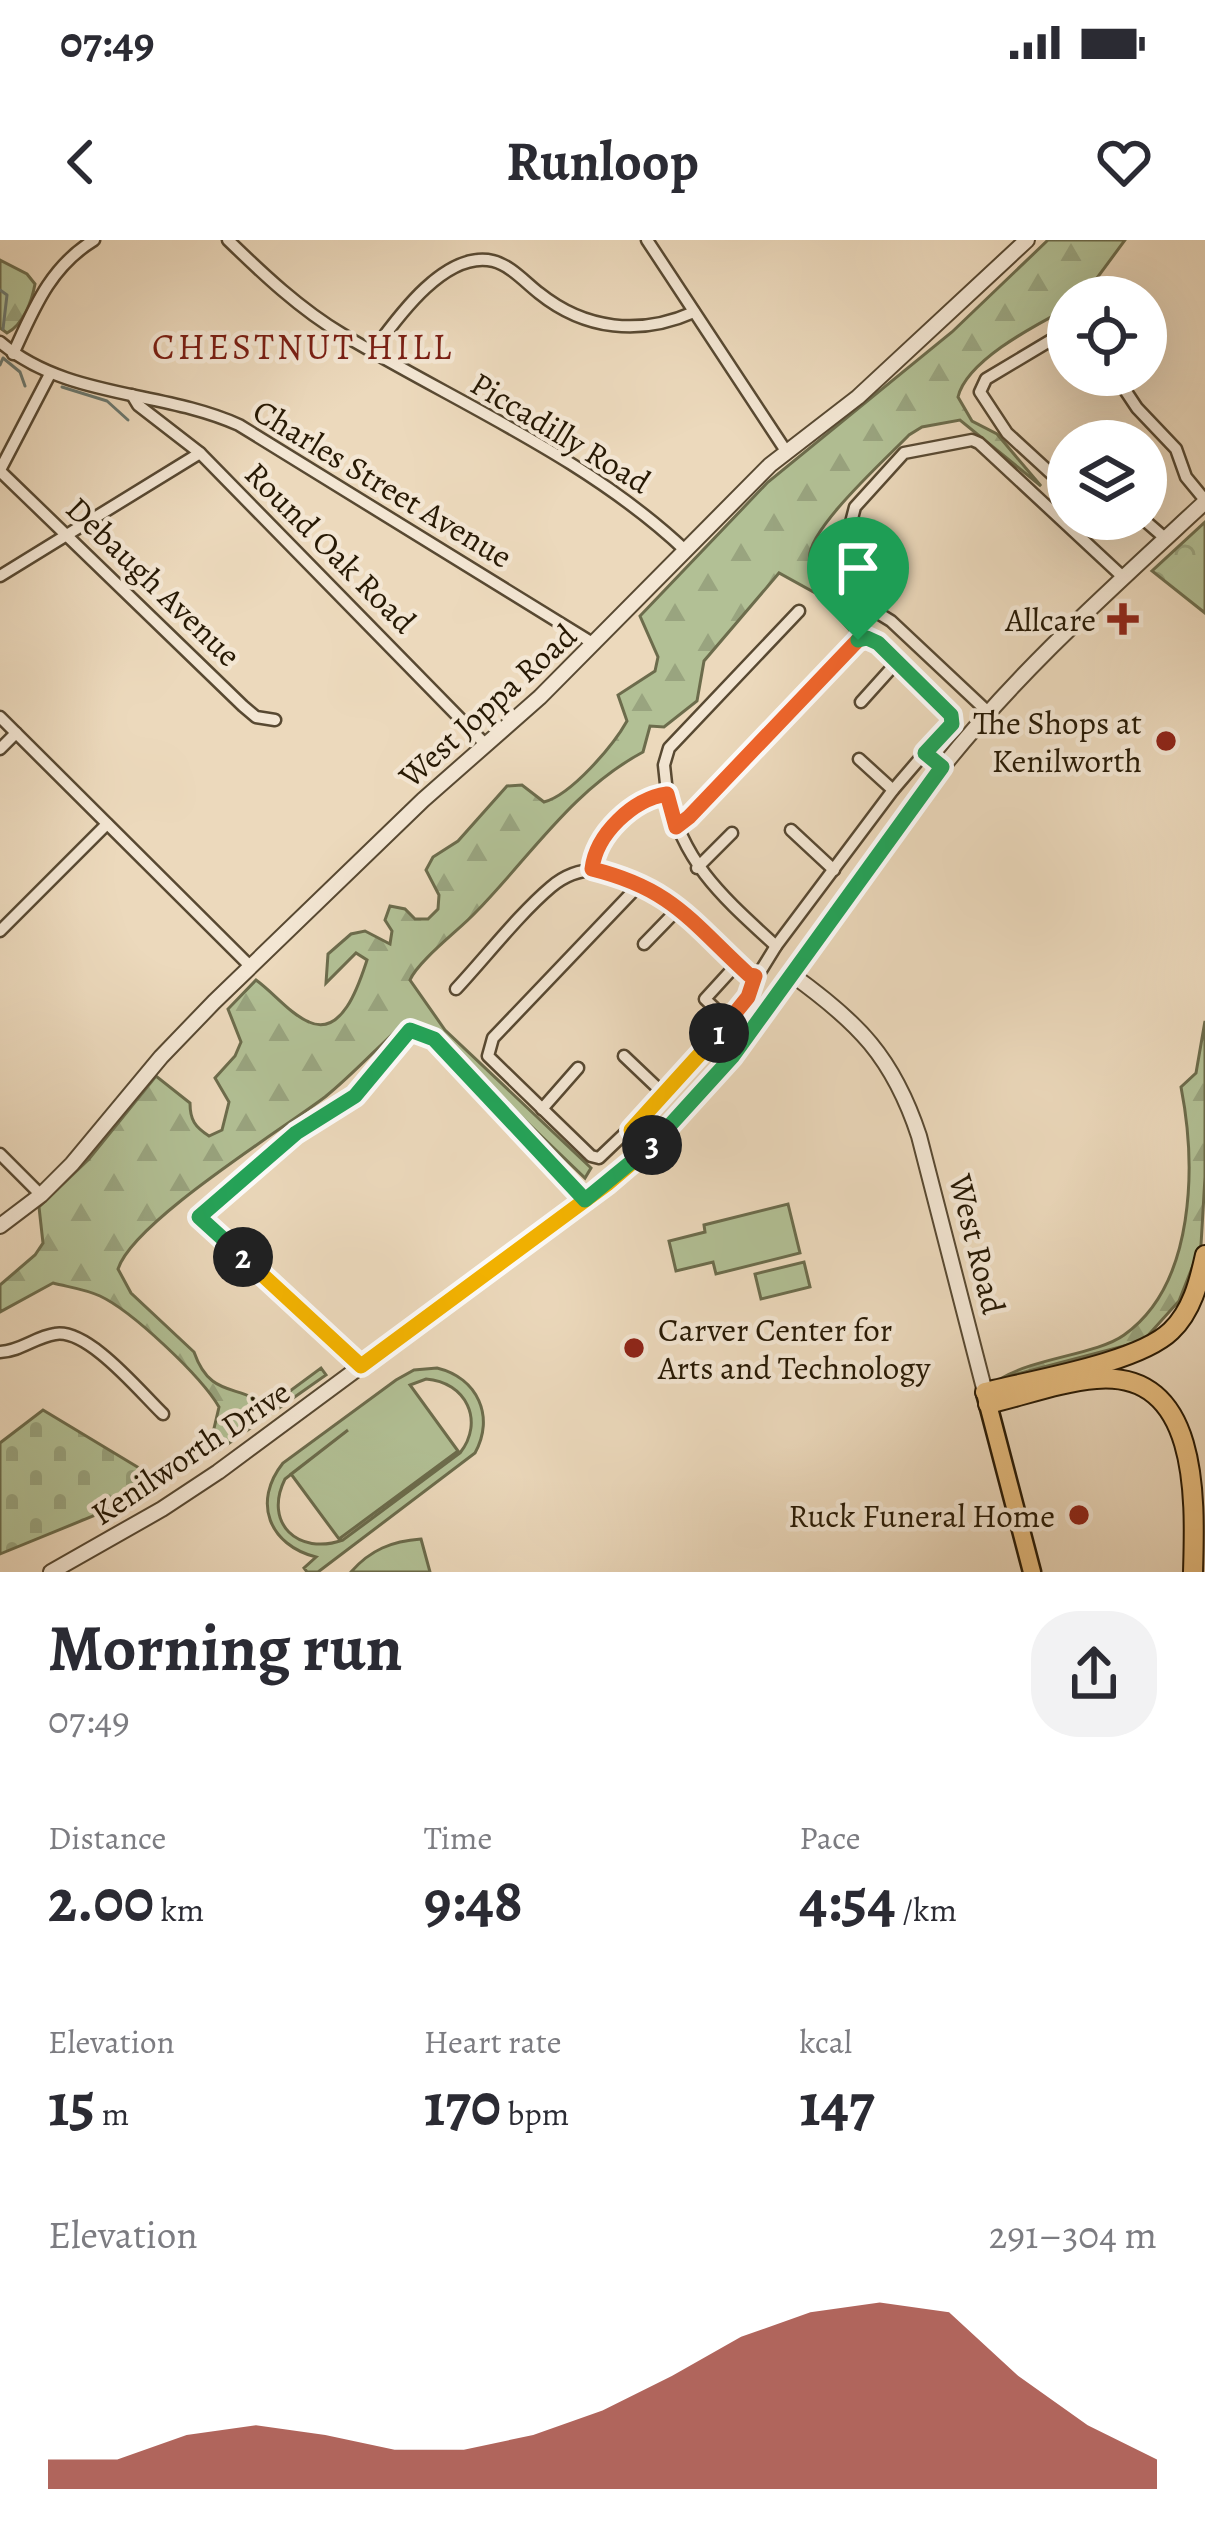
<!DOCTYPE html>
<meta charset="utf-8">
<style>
:root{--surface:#fff;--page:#f2f2f3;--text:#2b2b33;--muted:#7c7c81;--accent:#8f2418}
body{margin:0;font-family:Alegreya,serif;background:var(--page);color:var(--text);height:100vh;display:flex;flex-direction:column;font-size:45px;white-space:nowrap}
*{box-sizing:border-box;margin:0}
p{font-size:39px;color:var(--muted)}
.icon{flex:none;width:66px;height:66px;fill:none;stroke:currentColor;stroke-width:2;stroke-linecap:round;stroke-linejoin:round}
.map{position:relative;height:1332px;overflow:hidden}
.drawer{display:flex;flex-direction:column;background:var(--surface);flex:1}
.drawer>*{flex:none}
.buttons{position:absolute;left:1047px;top:36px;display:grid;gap:24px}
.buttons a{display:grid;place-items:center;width:120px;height:120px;border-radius:50%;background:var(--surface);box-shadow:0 12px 48px #0002;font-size:60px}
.pin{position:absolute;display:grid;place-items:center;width:102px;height:102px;color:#fff;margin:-123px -51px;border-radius:50% 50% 50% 0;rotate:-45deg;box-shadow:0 0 12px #0007}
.pin .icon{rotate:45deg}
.km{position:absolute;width:60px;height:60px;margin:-30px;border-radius:50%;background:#222;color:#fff;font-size:33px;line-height:60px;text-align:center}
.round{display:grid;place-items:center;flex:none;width:126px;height:126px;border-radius:48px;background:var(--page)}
.head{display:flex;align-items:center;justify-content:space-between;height:204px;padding:0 48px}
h1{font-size:66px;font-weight:600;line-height:90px}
.figures{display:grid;grid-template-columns:repeat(3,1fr);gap:18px;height:204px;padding:12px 48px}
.figures div{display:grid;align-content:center}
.figures b{font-size:60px;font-weight:600}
.figures small{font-size:33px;font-weight:400}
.figures p{font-size:33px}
.chart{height:336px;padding:24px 48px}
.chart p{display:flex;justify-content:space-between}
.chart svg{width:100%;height:216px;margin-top:12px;fill:var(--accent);opacity:.7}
.status{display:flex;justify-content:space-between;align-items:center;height:84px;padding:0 60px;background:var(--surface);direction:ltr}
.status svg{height:33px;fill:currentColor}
header{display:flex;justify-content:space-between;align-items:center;height:156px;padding:0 48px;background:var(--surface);font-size:54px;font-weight:600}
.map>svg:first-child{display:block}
.forest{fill:url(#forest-firs);stroke:#6c6c4c;stroke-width:3}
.cemetery{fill:url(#cemetery-stones);stroke:#6c6c4c;stroke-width:3}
.park{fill:url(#park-crowns);stroke:#6c6c4c;stroke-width:3}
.pitch{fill:#b2c095;stroke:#6c6c4c;stroke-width:3;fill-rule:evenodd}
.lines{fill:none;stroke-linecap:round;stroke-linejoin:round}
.stream{stroke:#6c7970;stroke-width:3}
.minor-casing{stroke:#584932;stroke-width:15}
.tertiary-casing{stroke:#584932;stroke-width:18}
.primary-casing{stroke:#271904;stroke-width:21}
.motorway-casing{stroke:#271904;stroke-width:22}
.minor{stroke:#f3e6d3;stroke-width:10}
.tertiary{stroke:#f3e6d3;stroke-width:14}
.primary{stroke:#e6bc7e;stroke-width:16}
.motorway{stroke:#e6bc7e;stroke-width:18}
.split-1-casing{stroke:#fff;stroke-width:24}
.split-2-casing{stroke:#fff;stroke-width:24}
.split-3-casing{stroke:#fff;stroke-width:24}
.split-4-casing{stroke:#fff;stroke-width:24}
.split-1{stroke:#f0652b;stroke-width:15}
.split-2{stroke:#f5b400;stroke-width:15}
.split-3{stroke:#22a559;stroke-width:15}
.split-4{stroke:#22a559;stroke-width:15}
.poi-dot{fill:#8f2418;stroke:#f3e6d3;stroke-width:4.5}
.labels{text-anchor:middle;stroke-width:9;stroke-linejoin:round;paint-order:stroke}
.street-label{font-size:33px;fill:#271904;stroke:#f3e6d3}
.poi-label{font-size:33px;fill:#271904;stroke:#f3e6d3;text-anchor:end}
.neighbourhood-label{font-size:36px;letter-spacing:3px;fill:#7a1f14;stroke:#f3e6d3}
</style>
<div class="status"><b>07:49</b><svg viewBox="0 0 49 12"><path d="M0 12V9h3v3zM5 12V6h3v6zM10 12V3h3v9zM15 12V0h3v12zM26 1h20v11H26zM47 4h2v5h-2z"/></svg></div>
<header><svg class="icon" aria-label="back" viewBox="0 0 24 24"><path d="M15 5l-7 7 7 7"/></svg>Runloop<svg class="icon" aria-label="heart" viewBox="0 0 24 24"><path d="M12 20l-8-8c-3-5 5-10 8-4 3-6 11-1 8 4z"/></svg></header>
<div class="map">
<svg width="1205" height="1332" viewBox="0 0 1205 1332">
<defs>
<pattern id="forest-firs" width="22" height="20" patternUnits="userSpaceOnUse" patternTransform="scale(3)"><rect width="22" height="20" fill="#b2c095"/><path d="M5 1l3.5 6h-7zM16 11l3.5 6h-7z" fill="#99a47f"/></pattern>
<pattern id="cemetery-stones" width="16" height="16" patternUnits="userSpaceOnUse" patternTransform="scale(3)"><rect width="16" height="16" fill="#b2c095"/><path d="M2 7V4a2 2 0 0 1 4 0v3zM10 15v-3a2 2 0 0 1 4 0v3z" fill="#99a47f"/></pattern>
<pattern id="park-crowns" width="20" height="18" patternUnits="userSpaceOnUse" patternTransform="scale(3)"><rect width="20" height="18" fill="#b2c095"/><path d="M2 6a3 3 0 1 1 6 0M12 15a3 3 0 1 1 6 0" fill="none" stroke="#99a47f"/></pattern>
</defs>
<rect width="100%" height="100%" fill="#ecd9bc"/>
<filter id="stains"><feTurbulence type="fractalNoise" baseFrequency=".00167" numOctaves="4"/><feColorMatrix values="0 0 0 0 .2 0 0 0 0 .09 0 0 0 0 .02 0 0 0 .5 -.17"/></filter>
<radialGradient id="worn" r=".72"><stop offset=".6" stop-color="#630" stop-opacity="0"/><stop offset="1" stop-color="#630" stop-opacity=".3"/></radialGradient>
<!-- forest -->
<g class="forest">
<path d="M1048,0H1125L1083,57H1068V68C1036,85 967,120 958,157L972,181L997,194L1041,246L960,180L922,187L909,195C889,216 803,293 810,320C817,347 846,367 866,385L854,395L817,354L779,333L704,421L697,461L664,487L650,486L643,512C572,550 530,617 475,673C459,690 418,721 410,740L445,790L591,928L585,938L438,797L413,784L400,787C375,810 351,836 325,857C280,891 133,982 118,1029L131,1053L194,1112C211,1161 241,1142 267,1168L321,1128L326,1135L218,1211L212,1197L219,1167C201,1136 132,1071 100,1056C85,1049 68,1047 53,1043L0,1072V1045L35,1015L43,1003L39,967L89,919L156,836L190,863C190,880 195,887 209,896L222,890L229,862L215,838L235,816L241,802L228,769L256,740C274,753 290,774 309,782C343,798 360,741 367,720L356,713L326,743L328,714L351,694L365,691L390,704L392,691L385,680L390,666L405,669L415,679H428L438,669L439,655L426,630L433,617L458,601L507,546L522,545L544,562C571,555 613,506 627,481L618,455L655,431L658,417L640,376L768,242L952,92Z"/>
<path d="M0,20L27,34L35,44C32,61 23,85 7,93L0,88Z"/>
<path d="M1205,781V937L1201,1005L1179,1061L1143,1101L1002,1138C1035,1118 1098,1114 1124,1095C1196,1044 1196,924 1181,847L1196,833Z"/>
</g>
<!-- cemetery -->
<polygon class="cemetery" points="43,1170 159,1240 120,1265 0,1314 0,1203"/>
<!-- park -->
<polygon class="park" points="1205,282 1205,373 1152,331"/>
<!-- pitch -->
<g class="pitch">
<polygon points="788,964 800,1013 716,1034 713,1022 676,1031 669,1001 705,992 704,985"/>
<polygon points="804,1022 810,1047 761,1059 755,1034"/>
<path d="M437,1128C478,1138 495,1177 475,1213L318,1332H307L304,1328L316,1317C269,1305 252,1262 283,1223L396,1140L414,1130ZM426,1139C466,1142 485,1181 460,1213L343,1300C298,1316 263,1283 285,1239L348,1190L291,1234L339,1299L458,1211L410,1145Z"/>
<path d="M421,1299L430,1332H351C370,1310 392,1301 421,1299Z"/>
</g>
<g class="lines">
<!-- stream -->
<g class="stream">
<polyline points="0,50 7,55 3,89"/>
<polyline points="0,125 3,118 20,132 25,146"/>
<polyline points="62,147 107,161 128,180"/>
</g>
<defs>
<g id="minor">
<path d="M228,0C263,34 300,69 342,94C457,163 588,218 686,311"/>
<polyline points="647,0 786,211"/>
<polyline points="1068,90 986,139 980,152 1007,193 1068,249"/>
<path d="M0,102C67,159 162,150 239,185L594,404"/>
<path d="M373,111C397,78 445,10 493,21C510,25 525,42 539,53C585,90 640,96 694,72"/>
<path d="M13,114C34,68 50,27 94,0"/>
<polyline points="1115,135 1137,168 1176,209 1186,237 1205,260"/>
<polyline points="132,155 138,165 200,213 486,505"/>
<polyline points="0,230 50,134"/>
<polyline points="0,231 243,466 256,477 275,480"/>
<polyline points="1143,279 1166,299"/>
<polyline points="0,336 200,213"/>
<polyline points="861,462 897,422"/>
<polyline points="989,473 891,381 860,362 846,340 847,298 855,267 904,213 972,200 979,203 1124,338"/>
<polyline points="0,477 251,727"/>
<polyline points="0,509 16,493"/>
<polyline points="859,519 893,550"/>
<path d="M667,553C684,625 724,658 776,706"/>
<polyline points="791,590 834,630"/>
<polyline points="697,628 732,593"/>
<path d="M592,629C595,594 633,559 667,553L664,525L669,508L799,371"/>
<polyline points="641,643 493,798 488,816 591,916 599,918 665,855 729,782 776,706 893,550 953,480 878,403 863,398 841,415 676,587"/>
<polyline points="0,691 107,584"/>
<polyline points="644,704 679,668"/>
<path d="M456,749C485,718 519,674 551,647C620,589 702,693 749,735L755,737"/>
<polyline points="729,782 705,759 737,724"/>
<polyline points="624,816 665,855"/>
<polyline points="542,869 578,828"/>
<polyline points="0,914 41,955"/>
<path d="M0,1112C21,1111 35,1097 55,1094C88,1088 140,1152 163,1174"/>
<polyline points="360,1126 199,977 296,893 355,856 402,795 410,790 433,799 585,960"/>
</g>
<g id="tertiary">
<path d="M791,734C858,782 893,817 919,896L985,1152"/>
<polyline points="0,986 41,955 72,924 161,817 214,762 423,560 540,457 770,225 858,157 1027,0"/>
<path d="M51,1332L162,1269L218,1232L607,944C744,832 830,672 937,534C1015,434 1112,348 1205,262"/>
</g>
<polyline id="primary" points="985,1153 1032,1332"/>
<g id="motorway">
<path d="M985,1152C1032,1140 1138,1123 1171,1091C1192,1071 1199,1042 1205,1015"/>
<path d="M988,1164C1023,1156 1060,1142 1096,1139C1201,1130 1195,1262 1193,1332"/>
</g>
</defs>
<!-- minor casing -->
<use href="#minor" class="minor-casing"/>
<!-- tertiary casing -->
<use href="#tertiary" class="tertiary-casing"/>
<!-- primary casing -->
<use href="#primary" class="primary-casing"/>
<!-- motorway casing -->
<use href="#motorway" class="motorway-casing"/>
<!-- minor -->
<use href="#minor" class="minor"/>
<!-- tertiary -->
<use href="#tertiary" class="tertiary"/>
<!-- primary -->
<use href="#primary" class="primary"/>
<!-- motorway -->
<use href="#motorway" class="motorway"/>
</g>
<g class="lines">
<defs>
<path id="split-1" d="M719,793L748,757L755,736L749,735C691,682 673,649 592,629C596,594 633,559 667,554L676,587L689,577L858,400"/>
<polyline id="split-2" points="243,1017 361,1126 607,944 648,909 631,890 719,793"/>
<polyline id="split-3" points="243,1017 199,977 296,893 355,856 410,790 434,799 585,960 652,905"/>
<polyline id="split-4" points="652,905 732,817 942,527 925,513 952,484 951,475 878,403 867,398 858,400"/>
</defs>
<!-- split-1 casing -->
<use href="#split-1" class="split-1-casing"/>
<!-- split-2 casing -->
<use href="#split-2" class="split-2-casing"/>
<!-- split-3 casing -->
<use href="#split-3" class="split-3-casing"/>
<!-- split-4 casing -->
<use href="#split-4" class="split-4-casing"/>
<!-- split-1 -->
<use href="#split-1" class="split-1"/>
<!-- split-2 -->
<use href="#split-2" class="split-2"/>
<!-- split-3 -->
<use href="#split-3" class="split-3"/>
<!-- split-4 -->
<use href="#split-4" class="split-4"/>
</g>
<!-- markers -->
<g class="poi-dot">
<path d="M1117 361h12v12h12v12h-12v12h-12v-12h-12v-12h12z"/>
<circle cx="1166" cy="501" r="12"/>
<circle cx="634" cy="1108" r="12"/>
<circle cx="1079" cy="1275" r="12"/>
</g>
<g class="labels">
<!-- street labels -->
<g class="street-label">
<text transform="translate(561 192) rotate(31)" y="12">Piccadilly Road</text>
<text transform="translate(383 243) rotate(31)" y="12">Charles Street Avenue</text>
<text transform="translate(331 307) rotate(45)" y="12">Round Oak Road</text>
<text transform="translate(154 341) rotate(44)" y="12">Debaugh Avenue</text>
<text transform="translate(487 465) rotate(-42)" y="12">West Joppa Road</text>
<text transform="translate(978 1004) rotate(76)" y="12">West Road</text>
<text transform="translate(190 1212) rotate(-34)" y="12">Kenilworth Drive</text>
</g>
<!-- poi labels -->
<g class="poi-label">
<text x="1096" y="391">Allcare</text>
<text x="1142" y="494">The Shops at<tspan x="1142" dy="38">Kenilworth</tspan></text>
<text x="658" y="1101" text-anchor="start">Carver Center for<tspan x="658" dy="38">Arts and Technology</tspan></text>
<text x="1055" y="1287">Ruck Funeral Home</text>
</g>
<!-- neighbourhood labels -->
<g class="neighbourhood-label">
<text x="303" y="119">CHESTNUT HILL</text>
</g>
</g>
<rect width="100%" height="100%" filter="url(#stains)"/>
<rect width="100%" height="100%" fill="url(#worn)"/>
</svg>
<div class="buttons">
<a><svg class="icon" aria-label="locate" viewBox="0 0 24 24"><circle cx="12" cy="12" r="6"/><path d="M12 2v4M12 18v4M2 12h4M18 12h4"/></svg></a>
<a><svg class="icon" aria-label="layers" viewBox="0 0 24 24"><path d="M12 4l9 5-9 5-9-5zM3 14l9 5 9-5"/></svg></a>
</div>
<div class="pin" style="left:858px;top:400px;background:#1e9e55"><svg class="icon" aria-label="arrive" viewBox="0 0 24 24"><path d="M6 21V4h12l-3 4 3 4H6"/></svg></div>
<b class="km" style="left:719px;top:793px">1</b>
<b class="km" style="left:243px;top:1017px">2</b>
<b class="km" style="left:652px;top:905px">3</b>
</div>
<section class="drawer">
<div class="head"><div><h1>Morning run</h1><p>07:49</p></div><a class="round"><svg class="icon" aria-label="share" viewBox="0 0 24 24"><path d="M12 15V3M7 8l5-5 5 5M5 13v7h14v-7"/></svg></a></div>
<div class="figures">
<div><p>Distance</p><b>2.00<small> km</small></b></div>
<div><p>Time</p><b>9:48</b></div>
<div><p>Pace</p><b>4:54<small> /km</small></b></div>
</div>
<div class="figures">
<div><p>Elevation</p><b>15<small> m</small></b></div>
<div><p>Heart rate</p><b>170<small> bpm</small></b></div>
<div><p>kcal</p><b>147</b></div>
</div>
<div class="chart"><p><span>Elevation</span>291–304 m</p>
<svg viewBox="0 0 160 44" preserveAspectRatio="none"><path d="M0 44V38L10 38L20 33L30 31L40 33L50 36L60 36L70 33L80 28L90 21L100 13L110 8L120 6L130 8L140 21L150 31L160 38V44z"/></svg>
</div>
</section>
